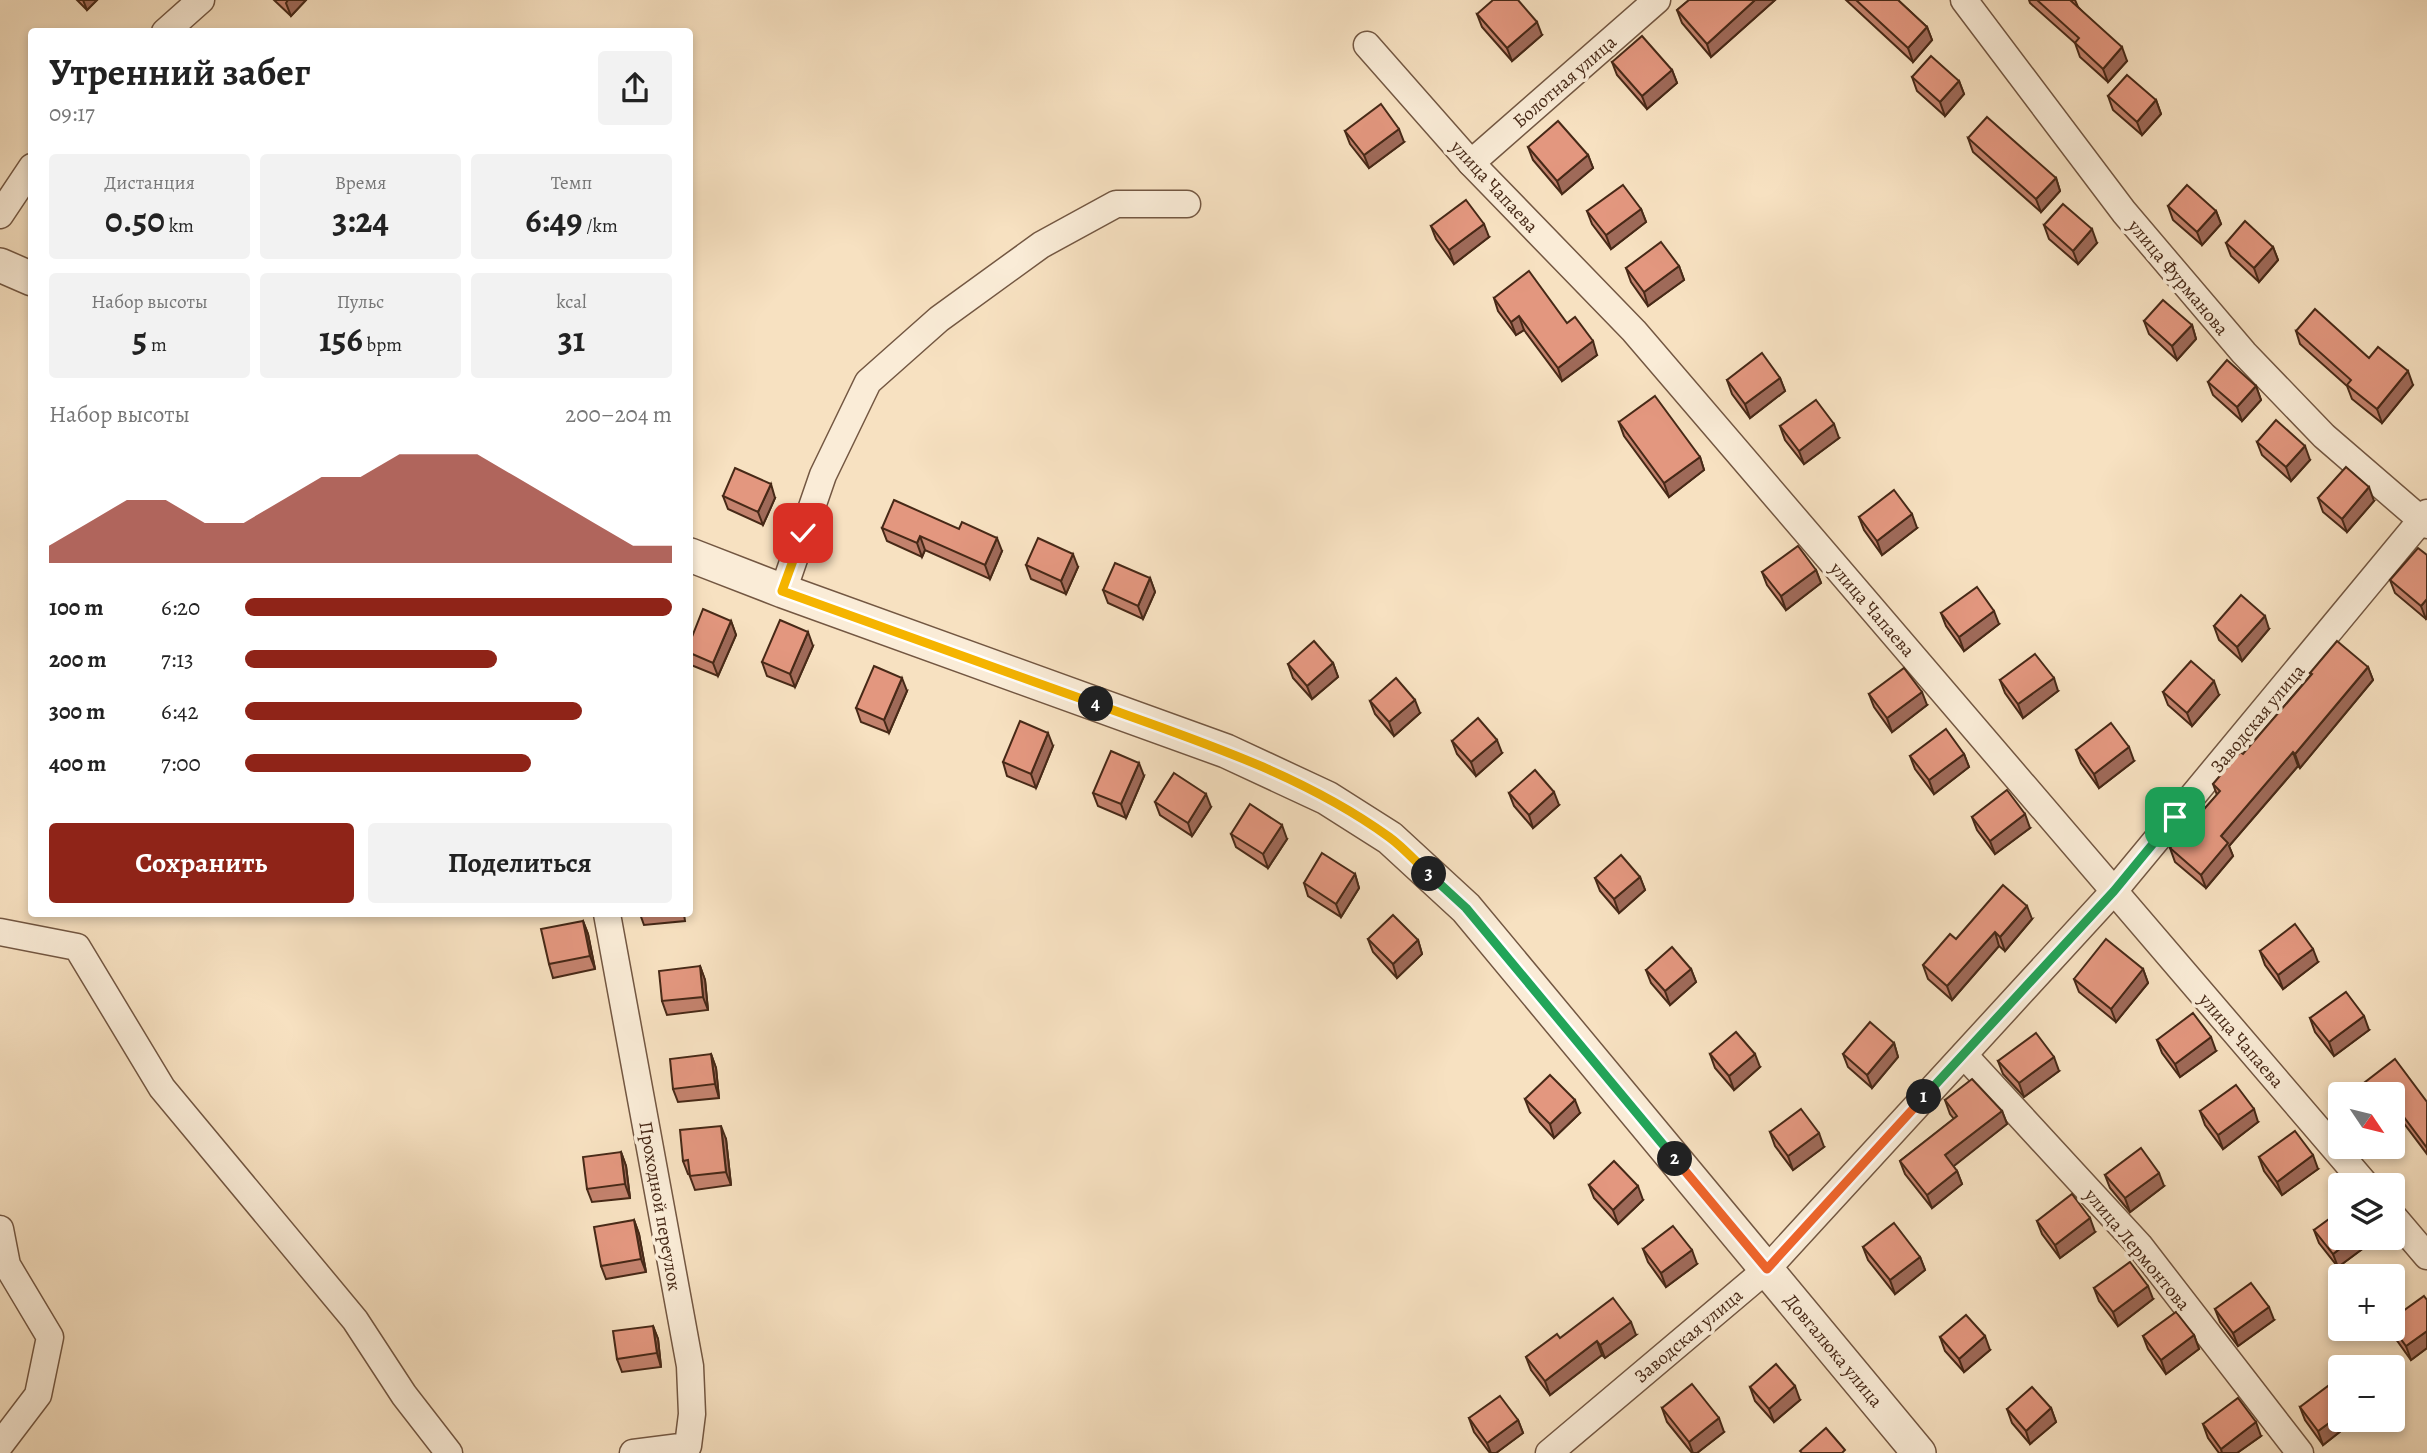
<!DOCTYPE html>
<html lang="ru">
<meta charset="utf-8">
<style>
:root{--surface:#fff;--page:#f2f2f2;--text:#222;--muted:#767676;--accent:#8f2418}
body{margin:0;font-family:Alegreya,serif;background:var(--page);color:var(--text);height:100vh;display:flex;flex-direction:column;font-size:26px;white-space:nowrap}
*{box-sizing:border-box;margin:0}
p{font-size:23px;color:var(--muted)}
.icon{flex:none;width:38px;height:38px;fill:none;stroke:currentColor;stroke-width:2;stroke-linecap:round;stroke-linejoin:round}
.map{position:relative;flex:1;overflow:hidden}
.details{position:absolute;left:28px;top:28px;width:665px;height:889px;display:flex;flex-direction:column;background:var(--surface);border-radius:7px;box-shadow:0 4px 10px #0003}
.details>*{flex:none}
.needle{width:46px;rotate:125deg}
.buttons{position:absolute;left:2328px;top:1082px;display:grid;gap:14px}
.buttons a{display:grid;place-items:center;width:77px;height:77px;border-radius:7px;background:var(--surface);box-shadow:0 4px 10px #0003;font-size:35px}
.pin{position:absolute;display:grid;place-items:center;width:60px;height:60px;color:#fff;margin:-30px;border-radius:14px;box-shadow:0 4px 10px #0006}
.km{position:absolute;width:35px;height:35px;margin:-18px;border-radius:50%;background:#222;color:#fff;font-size:19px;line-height:35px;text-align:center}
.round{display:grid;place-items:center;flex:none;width:74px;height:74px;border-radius:7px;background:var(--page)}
.summary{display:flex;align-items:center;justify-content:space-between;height:119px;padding:0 21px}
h1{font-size:38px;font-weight:600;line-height:52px}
.figures{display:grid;grid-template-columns:repeat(3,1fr);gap:10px;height:119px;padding:7px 21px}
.figures div{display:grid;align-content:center;border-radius:7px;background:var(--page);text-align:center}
.figures b{font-size:35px;font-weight:600}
.figures small{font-size:19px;font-weight:400}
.figures p{font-size:19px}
.chart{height:196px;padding:14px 21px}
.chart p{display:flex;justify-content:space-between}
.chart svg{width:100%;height:126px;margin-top:7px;fill:var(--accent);opacity:.7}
.action{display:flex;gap:14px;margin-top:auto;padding:14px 21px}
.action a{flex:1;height:80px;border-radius:7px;background:var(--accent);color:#fff;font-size:28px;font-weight:600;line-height:80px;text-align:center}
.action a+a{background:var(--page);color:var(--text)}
ul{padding:0 21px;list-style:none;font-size:23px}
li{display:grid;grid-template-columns:112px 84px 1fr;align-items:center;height:52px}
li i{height:18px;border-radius:9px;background:var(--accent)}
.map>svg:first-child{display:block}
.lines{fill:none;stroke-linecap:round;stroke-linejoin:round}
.minor-casing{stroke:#735742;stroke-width:29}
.tertiary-casing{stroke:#735742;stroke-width:36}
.minor{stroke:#faecd7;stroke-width:26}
.tertiary{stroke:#faecd7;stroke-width:33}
.wall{fill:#c3826d;stroke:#472917;stroke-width:2}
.shaded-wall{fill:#9f6a59;stroke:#472917;stroke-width:2}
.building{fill:#e3977f;stroke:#472917;stroke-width:2}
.split-1-casing{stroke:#fff;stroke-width:14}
.split-2-casing{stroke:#fff;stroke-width:14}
.split-3-casing{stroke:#fff;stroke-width:14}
.split-4-casing{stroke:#fff;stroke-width:14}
.split-5-casing{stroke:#fff;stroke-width:14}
.split-1{stroke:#22a559;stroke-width:9}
.split-2{stroke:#f0652b;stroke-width:9}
.split-3{stroke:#22a559;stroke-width:9}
.split-4{stroke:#f5b400;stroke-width:9}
.split-5{stroke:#f5b400;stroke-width:9}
.labels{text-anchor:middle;stroke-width:7;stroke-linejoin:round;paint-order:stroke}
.street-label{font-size:19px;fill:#472917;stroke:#faecd7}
</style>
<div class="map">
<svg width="2427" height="1453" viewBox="0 0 2427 1453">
<rect width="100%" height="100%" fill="#f7e1c1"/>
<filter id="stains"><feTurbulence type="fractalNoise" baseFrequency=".00286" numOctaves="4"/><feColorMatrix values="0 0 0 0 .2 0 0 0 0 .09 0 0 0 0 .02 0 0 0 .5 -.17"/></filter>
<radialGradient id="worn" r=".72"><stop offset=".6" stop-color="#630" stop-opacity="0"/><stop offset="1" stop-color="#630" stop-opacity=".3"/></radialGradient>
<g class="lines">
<defs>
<g id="minor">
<polyline points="1964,0 2124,212 2244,353 2324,436 2427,525"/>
<polyline points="165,32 201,0"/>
<polyline points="1367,45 1471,163 1634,331 2366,1185"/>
<polyline points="1471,163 1657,0"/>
<polyline points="0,215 32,167"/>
<polyline points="783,591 823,475 868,382 939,319 1041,245 1116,204 1187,204"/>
<polyline points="607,914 690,1366 692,1414 688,1446 633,1453"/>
<polyline points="0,932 77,947 162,1088 355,1320 404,1395 449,1453"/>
<polyline points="1964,1055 2139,1245 2300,1453"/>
<polyline points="2392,1215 2427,1256"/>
<polyline points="0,1229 7,1265 50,1337 38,1395 0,1445"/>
<polyline points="1549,1453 1767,1269 2114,891 2427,513"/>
</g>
<g id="tertiary">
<polyline points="0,265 32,279"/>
<polyline points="690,555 783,591 1226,751 1327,798 1390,838 1466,908 1919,1453"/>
</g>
</defs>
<!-- minor casing -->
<use href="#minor" class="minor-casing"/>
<!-- tertiary casing -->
<use href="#tertiary" class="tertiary-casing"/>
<!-- minor -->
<use href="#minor" class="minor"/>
<!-- tertiary -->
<use href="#tertiary" class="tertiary"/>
</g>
<!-- wall -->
<g class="wall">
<polygon points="77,0 97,0 87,10"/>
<polygon points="274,0 306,0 291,16"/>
<polygon points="1689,0 1775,0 1711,57 1682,23 1677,10"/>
<polygon points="1846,0 1898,0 1927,27 1932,40 1913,62"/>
<polygon points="2029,0 2075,0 2078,7 2127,61 2108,82 2080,57 2075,43 2030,3"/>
<polygon points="1477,14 1542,35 1512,61 1482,27"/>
<polygon points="1612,62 1672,70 1677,83 1647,109 1617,75"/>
<polygon points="1912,77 1959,81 1964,94 1945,116 1917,91"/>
<polygon points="2108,96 2156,100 2161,114 2142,135 2113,110"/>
<polygon points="1345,131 1404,142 1369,168 1350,144"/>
<polygon points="1968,138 2056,178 2060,191 2041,212 1973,152"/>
<polygon points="1528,147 1588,155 1593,168 1562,194 1533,160"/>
<polygon points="2168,206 2216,211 2221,224 2202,245 2173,220"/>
<polygon points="1641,209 1646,222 1611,249 1592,224 1587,211"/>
<polygon points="2044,225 2097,243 2078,264 2049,239"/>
<polygon points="1431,226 1489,237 1454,264 1436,239"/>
<polygon points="2226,243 2273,247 2278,260 2259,282 2231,256"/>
<polygon points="1679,266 1684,280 1648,306 1631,282 1626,268"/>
<polygon points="1494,298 1567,323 1597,355 1562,381 1524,330 1516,335 1498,311"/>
<polygon points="2144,321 2192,325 2196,339 2177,360 2149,334"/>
<polygon points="2296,331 2369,358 2413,385 2382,423 2352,399 2347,386 2300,344"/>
<polygon points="1780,378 1785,391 1750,418 1732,394 1727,380"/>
<polygon points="2208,382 2256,386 2261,400 2242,421 2213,395"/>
<polygon points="1619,422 1700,457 1704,470 1669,497 1624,436"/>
<polygon points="1780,426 1839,438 1804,464 1785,440"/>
<polygon points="2257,442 2310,460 2291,481 2262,455"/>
<polygon points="723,496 775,498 763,525 728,509"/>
<polygon points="2318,498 2374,501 2347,532 2323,512"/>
<polygon points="1859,517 1917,528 1882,555 1864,530"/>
<polygon points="882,528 1002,551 990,579 925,550 922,557 887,541"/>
<polygon points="2427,555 2427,618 2426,619 2395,593 2390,580"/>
<polygon points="1026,565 1078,567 1066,594 1031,579"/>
<polygon points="1816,570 1821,583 1786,610 1767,585 1762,572"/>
<polygon points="1150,578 1155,592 1143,619 1108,603 1103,590"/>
<polygon points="1941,613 1999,624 1964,651 1946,626"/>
<polygon points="731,621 736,635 718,676 691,665 690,661 690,642"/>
<polygon points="2214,626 2269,629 2242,661 2219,640"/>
<polygon points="813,646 795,687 767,676 762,662"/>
<polygon points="1333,663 1338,677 1312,699 1293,678 1288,664"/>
<polygon points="2368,667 2373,680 2300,768 2298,766 2229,846 2233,856 2206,888 2175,862 2170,848 2217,795 2213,784 2243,754 2311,675 2310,673"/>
<polygon points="2000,680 2058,691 2023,718 2005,693"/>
<polygon points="907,691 889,733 861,722 856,708"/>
<polygon points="2163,692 2219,695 2192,726 2168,705"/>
<polygon points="1869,694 1927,705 1892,732 1874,707"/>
<polygon points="1370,701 1420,713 1394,736 1375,714"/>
<polygon points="1452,741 1502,753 1476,776 1457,754"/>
<polygon points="1053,746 1036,788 1007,776 1003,762"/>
<polygon points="2076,750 2134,761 2099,788 2081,763"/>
<polygon points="1964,754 1969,767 1934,794 1915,769 1910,756"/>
<polygon points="1144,776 1126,818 1098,806 1093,793"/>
<polygon points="1509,793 1559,805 1533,828 1514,806"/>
<polygon points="1155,802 1211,807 1192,836 1160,815"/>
<polygon points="1972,817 2030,828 1995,854 1977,830"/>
<polygon points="1231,834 1287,839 1268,868 1236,847"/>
<polygon points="1355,874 1359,888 1341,917 1308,896 1304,883"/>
<polygon points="1640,877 1645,890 1619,913 1600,891 1595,878"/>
<polygon points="640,914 684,914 685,921 644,925"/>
<polygon points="2032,919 2005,951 1999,946 1952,1000 1928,979 1923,965 1956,939"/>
<polygon points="583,921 588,934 595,969 553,978 549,964"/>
<polygon points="1368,939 1418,940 1422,954 1397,978 1373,952"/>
<polygon points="2260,951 2318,962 2283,989 2265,965"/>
<polygon points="700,966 705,980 708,1010 667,1015 662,1001"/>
<polygon points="1691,969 1696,982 1670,1005 1651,983 1646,970"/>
<polygon points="2143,969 2148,983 2116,1022 2079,992 2074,979"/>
<polygon points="2310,1018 2369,1030 2334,1056 2315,1032"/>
<polygon points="2157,1040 2216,1051 2180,1077 2162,1053"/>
<polygon points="1894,1043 1898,1057 1872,1088 1848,1067 1843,1054"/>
<polygon points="711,1054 716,1068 719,1098 678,1102 673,1089"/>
<polygon points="1710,1054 1760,1067 1734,1090 1715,1068"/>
<polygon points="1998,1061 2059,1071 2024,1097 2003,1074"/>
<polygon points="2360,1086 2427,1102 2427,1154 2396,1113 2392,1117 2392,1094 2363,1094"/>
<polygon points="1525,1099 1580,1113 1554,1138 1530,1112"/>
<polygon points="1945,1100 2002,1111 2007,1124 1953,1166 1957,1171 1962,1184 1932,1208 1905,1174 1900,1161 1954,1119 1950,1114"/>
<polygon points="2200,1111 2258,1122 2223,1149 2205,1125"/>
<polygon points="1770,1132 1824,1147 1793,1170 1775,1146"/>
<polygon points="726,1139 731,1185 695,1190 689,1174 688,1174 683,1161"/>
<polygon points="621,1152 626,1166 630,1198 592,1202 587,1189"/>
<polygon points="2259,1157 2318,1169 2282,1195 2264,1171"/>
<polygon points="2105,1175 2164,1186 2130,1212 2110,1188"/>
<polygon points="1589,1185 1643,1200 1618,1224 1594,1198"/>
<polygon points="634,1220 639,1234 646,1272 606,1279 601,1266"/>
<polygon points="2037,1221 2095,1232 2060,1258 2042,1234"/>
<polygon points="2314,1230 2373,1241 2338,1267 2319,1243"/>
<polygon points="1863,1247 1920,1257 1925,1270 1895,1294 1868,1260"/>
<polygon points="1643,1249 1697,1264 1666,1287 1648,1262"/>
<polygon points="2094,1288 2153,1299 2118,1326 2099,1301"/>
<polygon points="2427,1300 2427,1348 2411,1360 2393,1335 2390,1328 2392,1328"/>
<polygon points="2215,1309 2274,1320 2238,1346 2220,1322"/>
<polygon points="653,1326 658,1339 661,1367 622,1372 617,1359"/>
<polygon points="1636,1335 1605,1358 1602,1355 1550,1395 1531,1370 1526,1357 1560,1338"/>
<polygon points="2194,1335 2199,1349 2166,1374 2148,1349 2143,1336"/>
<polygon points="1940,1337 1990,1350 1964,1372 1945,1351"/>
<polygon points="1750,1387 1800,1400 1774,1422 1755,1401"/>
<polygon points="2300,1407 2351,1423 2323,1445 2305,1420"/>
<polygon points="1662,1408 1724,1432 1697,1453 1692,1453 1667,1422"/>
<polygon points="2051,1408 2056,1422 2030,1444 2012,1423 2007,1409"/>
<polygon points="1469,1418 1518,1420 1523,1433 1496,1453 1490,1453 1474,1432"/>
<polygon points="2203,1424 2261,1436 2237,1453 2219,1453 2208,1438"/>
</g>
<!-- shaded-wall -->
<g class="shaded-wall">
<polygon points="83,0 97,0 87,10"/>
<polygon points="288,0 306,0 291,16 286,3"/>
<polygon points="1755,0 1775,0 1711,57 1707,44"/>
<polygon points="1537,22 1542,35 1512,61 1507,48"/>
<polygon points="1927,27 1932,40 1913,62 1908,48"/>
<polygon points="2122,47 2127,61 2108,82 2103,69"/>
<polygon points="1672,70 1677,83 1647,109 1642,96"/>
<polygon points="1959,81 1964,94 1945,116 1940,102"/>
<polygon points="2156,100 2161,114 2142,135 2137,122"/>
<polygon points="1399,129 1404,142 1369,168 1364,155"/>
<polygon points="1588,155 1593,168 1562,194 1557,181"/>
<polygon points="2056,178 2060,191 2041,212 2036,199"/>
<polygon points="1641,209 1646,222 1611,249 1606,235"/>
<polygon points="2216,211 2221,224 2202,245 2197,232"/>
<polygon points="1484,224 1489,237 1454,264 1449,250"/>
<polygon points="2092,229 2097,243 2078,264 2073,251"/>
<polygon points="2273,247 2278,260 2259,282 2254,268"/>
<polygon points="1679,266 1684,280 1648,306 1644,292"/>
<polygon points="1519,316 1524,330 1516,335 1511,322"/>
<polygon points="2192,325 2196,339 2177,360 2172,346"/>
<polygon points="1593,341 1597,355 1562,381 1558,368"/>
<polygon points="2408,371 2413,385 2382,423 2377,409"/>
<polygon points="1780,378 1785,391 1750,418 1745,404"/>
<polygon points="2256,386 2261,400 2242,421 2237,407"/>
<polygon points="1834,424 1839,438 1804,464 1799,451"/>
<polygon points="2305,446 2310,460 2291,481 2286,467"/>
<polygon points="1700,457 1704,470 1669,497 1664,483"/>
<polygon points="771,484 775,498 763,525 758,512"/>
<polygon points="2369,487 2374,501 2347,532 2342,519"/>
<polygon points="1912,514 1917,528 1882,555 1877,541"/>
<polygon points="920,536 925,550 922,557 917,543"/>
<polygon points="997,538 1002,551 990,579 985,565"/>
<polygon points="1073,554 1078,567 1066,594 1061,581"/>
<polygon points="1816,570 1821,583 1786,610 1781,596"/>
<polygon points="1150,578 1155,592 1143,619 1138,606"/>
<polygon points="2427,599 2427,618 2426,619 2421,606"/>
<polygon points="1994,611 1999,624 1964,651 1959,637"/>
<polygon points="2265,616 2269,629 2242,661 2237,647"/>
<polygon points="731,621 736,635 718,676 713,663"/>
<polygon points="808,632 813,646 795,687 790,674"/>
<polygon points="1333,663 1338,677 1312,699 1307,686"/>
<polygon points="2368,667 2373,680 2300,768 2295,754"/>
<polygon points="902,678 907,691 889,733 884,720"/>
<polygon points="2054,678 2058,691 2023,718 2018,704"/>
<polygon points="2214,681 2219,695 2192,726 2187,713"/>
<polygon points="1922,692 1927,705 1892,732 1887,718"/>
<polygon points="1415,700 1420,713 1394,736 1389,722"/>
<polygon points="1048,733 1053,746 1036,788 1031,774"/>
<polygon points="1497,740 1502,753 1476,776 1471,762"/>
<polygon points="2129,747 2134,761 2099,788 2094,774"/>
<polygon points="2293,752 2298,766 2229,846 2233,856 2206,888 2201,875 2221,836"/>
<polygon points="1964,754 1969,767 1934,794 1929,780"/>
<polygon points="1139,763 1144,776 1126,818 1121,804"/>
<polygon points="1554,792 1559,805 1533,828 1529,815"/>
<polygon points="1206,794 1211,807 1192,836 1188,823"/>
<polygon points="2025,814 2030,828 1995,854 1990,841"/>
<polygon points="1282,825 1287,839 1268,868 1263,854"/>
<polygon points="1355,874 1359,888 1341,917 1336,904"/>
<polygon points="1640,877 1645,890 1619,913 1614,899"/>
<polygon points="2027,906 2032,919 2005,951 2000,937"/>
<polygon points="583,921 588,934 595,969 590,956"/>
<polygon points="1995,932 1999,946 1952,1000 1947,986"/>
<polygon points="1418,940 1422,954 1397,978 1393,964"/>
<polygon points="2313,949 2318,962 2283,989 2278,975"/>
<polygon points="700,966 705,980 708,1010 703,997"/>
<polygon points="1691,969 1696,982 1670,1005 1665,991"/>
<polygon points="2143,969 2148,983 2116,1022 2111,1009"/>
<polygon points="2364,1016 2369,1030 2334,1056 2329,1042"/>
<polygon points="2211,1037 2216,1051 2180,1077 2175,1064"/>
<polygon points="1894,1043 1898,1057 1872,1088 1867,1075"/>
<polygon points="711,1054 716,1068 719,1098 715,1084"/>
<polygon points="1755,1054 1760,1067 1734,1090 1729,1076"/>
<polygon points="2054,1057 2059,1071 2024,1097 2019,1083"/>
<polygon points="1575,1100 1580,1113 1554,1138 1550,1124"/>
<polygon points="2392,1102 2396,1113 2392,1117"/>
<polygon points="2254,1109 2258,1122 2223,1149 2218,1135"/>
<polygon points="2002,1111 2007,1124 1950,1169 1945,1155"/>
<polygon points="721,1126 726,1139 731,1185 726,1172"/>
<polygon points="1819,1133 1824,1147 1793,1170 1788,1156"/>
<polygon points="621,1152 626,1166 630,1198 625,1184"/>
<polygon points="2313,1155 2318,1169 2282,1195 2277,1182"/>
<polygon points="1957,1171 1962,1184 1932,1208 1927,1195"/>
<polygon points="2159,1173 2164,1186 2130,1212 2125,1198"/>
<polygon points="1638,1186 1643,1200 1618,1224 1613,1210"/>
<polygon points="2090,1218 2095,1232 2060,1258 2055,1245"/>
<polygon points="634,1220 639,1234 646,1272 641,1259"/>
<polygon points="2355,1237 2371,1237 2373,1241 2338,1267 2333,1254"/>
<polygon points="1692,1250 1697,1264 1666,1287 1661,1273"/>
<polygon points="1920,1257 1925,1270 1895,1294 1890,1280"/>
<polygon points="2148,1286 2153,1299 2118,1326 2113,1312"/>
<polygon points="2269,1307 2274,1320 2238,1346 2233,1333"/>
<polygon points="1631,1322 1636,1335 1605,1358 1600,1345"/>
<polygon points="653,1326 658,1339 661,1367 657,1353"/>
<polygon points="2427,1331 2427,1348 2411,1360 2406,1346"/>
<polygon points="2194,1335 2199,1349 2166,1374 2161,1360"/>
<polygon points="1985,1336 1990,1350 1964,1372 1959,1359"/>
<polygon points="1597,1341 1602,1355 1550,1395 1545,1381"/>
<polygon points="1795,1386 1800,1400 1774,1422 1769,1409"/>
<polygon points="2051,1408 2056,1422 2030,1444 2026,1431"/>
<polygon points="2340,1415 2340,1419 2350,1419 2351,1423 2323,1445 2318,1431"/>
<polygon points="1719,1418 1724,1432 1697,1453 1693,1453 1689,1442"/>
<polygon points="1518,1420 1523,1433 1496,1453 1491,1453 1487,1443"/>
<polygon points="2256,1422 2261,1436 2237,1453 2222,1453 2221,1449"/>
</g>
<!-- building -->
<g class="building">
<polygon points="1493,0 1518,0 1537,22 1507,48 1477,14"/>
<polygon points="1689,0 1755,0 1707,44 1677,10"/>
<polygon points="1856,0 1898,0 1927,27 1908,48"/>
<polygon points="2037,0 2070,0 2122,47 2103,69 2075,43 2079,38"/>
<polygon points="1642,36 1672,70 1642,96 1612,62"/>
<polygon points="1931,56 1959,81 1940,102 1912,77"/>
<polygon points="2127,75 2156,100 2137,122 2108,96"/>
<polygon points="1381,104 1399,129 1364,155 1345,131"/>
<polygon points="1987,117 2056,178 2036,199 1968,138"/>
<polygon points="1558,121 1588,155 1557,181 1528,147"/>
<polygon points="1623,185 1641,209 1606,235 1587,211"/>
<polygon points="2187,185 2216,211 2197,232 2168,206"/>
<polygon points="1466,200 1484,224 1449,250 1431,226"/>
<polygon points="2063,204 2092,229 2073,251 2044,225"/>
<polygon points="2245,221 2273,247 2254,268 2226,243"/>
<polygon points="1661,242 1679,266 1644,292 1626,268"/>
<polygon points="1529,271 1567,323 1575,317 1593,341 1558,368 1519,316 1511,322 1494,298"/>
<polygon points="2163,300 2192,325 2172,346 2144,321"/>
<polygon points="2315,309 2369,358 2378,347 2408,371 2377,409 2347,385 2351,380 2296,331"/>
<polygon points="1762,353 1780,378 1745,404 1727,380"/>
<polygon points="2227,360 2256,386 2237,407 2208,382"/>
<polygon points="1655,396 1700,457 1664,483 1619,422"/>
<polygon points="1816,400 1834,424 1799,451 1780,426"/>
<polygon points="2276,420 2305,446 2286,467 2257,442"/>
<polygon points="2346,467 2369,487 2342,519 2318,498"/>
<polygon points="735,468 771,484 758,512 723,496"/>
<polygon points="1894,490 1912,514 1877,541 1859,517"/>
<polygon points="894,500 959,529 962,522 997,538 985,565 920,536 917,543 882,528"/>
<polygon points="1038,538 1073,554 1061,581 1026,565"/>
<polygon points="1798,546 1816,570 1781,596 1762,572"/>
<polygon points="2418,548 2427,555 2427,599 2421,606 2390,580"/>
<polygon points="1115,563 1150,578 1138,606 1103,590"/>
<polygon points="1977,587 1994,611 1959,637 1941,613"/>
<polygon points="2241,595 2265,616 2237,647 2214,626"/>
<polygon points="703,609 731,621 713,663 690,653 690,642"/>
<polygon points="780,620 808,632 790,674 762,662"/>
<polygon points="1314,641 1333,663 1307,686 1288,664"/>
<polygon points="2337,641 2368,667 2295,754 2293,752 2221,836 2228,843 2201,875 2170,848 2220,791 2213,784 2240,752 2243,754 2312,674 2310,673"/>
<polygon points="2035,654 2054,678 2018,704 2000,680"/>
<polygon points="2191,661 2214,681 2187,713 2163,692"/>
<polygon points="874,666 902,678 884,720 856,708"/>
<polygon points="1904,668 1922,692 1887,718 1869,694"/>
<polygon points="1396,678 1415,700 1389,722 1370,701"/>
<polygon points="1478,718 1497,740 1471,762 1452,741"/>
<polygon points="1020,721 1048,733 1031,774 1003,762"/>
<polygon points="2111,723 2129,747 2094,774 2076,750"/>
<polygon points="1946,729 1964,754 1929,780 1910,756"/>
<polygon points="1111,751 1139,763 1121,804 1093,793"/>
<polygon points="1535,770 1554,792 1529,815 1509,793"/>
<polygon points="1174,773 1206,794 1188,823 1155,802"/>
<polygon points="2007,790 2025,814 1990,841 1972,817"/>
<polygon points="1250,804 1282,825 1263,854 1231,834"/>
<polygon points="1322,853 1355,874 1336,904 1304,883"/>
<polygon points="1621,855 1640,877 1614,899 1595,878"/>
<polygon points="2003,885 2027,906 2000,937 1995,932 1947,986 1923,965 1950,934 1956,939"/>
<polygon points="1393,915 1418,940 1393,964 1368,939"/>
<polygon points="583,921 590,956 549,964 541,929"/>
<polygon points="2295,924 2313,949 2278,975 2260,951"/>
<polygon points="2106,939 2143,969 2111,1009 2074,979"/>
<polygon points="1672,947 1691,969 1665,991 1646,970"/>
<polygon points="700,966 703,997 662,1001 659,971"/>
<polygon points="2346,992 2364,1016 2329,1042 2310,1018"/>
<polygon points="2193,1013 2211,1037 2175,1064 2157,1040"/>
<polygon points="1870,1022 1894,1043 1867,1075 1843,1054"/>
<polygon points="1736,1032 1755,1054 1729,1076 1710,1054"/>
<polygon points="2036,1033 2054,1057 2019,1083 1998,1061"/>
<polygon points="711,1054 715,1084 673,1089 670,1059"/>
<polygon points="2395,1059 2427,1102 2427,1148 2392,1101 2392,1094 2366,1094 2360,1086"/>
<polygon points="1550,1075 1575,1100 1550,1124 1525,1099"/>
<polygon points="1972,1079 2002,1111 1945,1155 1957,1171 1927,1195 1900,1161 1957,1116 1945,1100"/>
<polygon points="2236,1085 2254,1109 2218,1135 2200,1111"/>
<polygon points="1801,1109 1819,1133 1788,1156 1770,1132"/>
<polygon points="721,1126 726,1172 690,1176 688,1160 683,1161 680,1130"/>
<polygon points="2295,1131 2313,1155 2277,1182 2259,1157"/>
<polygon points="2141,1148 2159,1173 2125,1198 2105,1175"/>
<polygon points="621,1152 625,1184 587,1189 583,1157"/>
<polygon points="1614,1161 1638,1186 1613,1210 1589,1185"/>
<polygon points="2072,1194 2090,1218 2055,1245 2037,1221"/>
<polygon points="2340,1211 2340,1237 2355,1237 2333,1254 2314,1230"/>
<polygon points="634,1220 641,1259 601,1266 594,1227"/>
<polygon points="1894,1223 1920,1257 1890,1280 1863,1247"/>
<polygon points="1673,1226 1692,1250 1661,1273 1643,1249"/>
<polygon points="2130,1262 2148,1286 2113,1312 2094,1288"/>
<polygon points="2251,1283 2269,1307 2233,1333 2215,1309"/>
<polygon points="2424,1296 2427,1300 2427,1331 2406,1346 2392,1327 2392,1319"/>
<polygon points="1613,1298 1631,1322 1600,1345 1597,1341 1545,1381 1526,1357 1557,1334 1560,1338"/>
<polygon points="2176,1312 2194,1335 2161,1360 2143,1336"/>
<polygon points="1966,1315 1985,1336 1959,1359 1940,1337"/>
<polygon points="653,1326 657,1353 617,1359 613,1331"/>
<polygon points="1776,1364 1795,1386 1769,1409 1750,1387"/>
<polygon points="1692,1384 1719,1418 1689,1442 1662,1408"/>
<polygon points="2328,1386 2340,1401 2340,1415 2318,1431 2300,1407"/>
<polygon points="2032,1387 2051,1408 2026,1431 2007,1409"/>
<polygon points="1500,1396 1518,1420 1487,1443 1469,1418"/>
<polygon points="2238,1398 2256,1422 2221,1449 2203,1424"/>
<polygon points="1826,1428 1845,1450 1842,1453 1802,1453 1800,1451"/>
</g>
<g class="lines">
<defs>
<polyline id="split-1" points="1924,1097 2114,891 2175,817"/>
<polyline id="split-2" points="1675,1159 1767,1269 1924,1097"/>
<polyline id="split-3" points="1429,874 1466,908 1675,1159"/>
<path id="split-4" d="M1096,704C1196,740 1302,774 1389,837C1403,847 1416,862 1429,874"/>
<polyline id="split-5" points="803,533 782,591 1096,704"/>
</defs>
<!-- split-1 casing -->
<use href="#split-1" class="split-1-casing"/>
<!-- split-2 casing -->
<use href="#split-2" class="split-2-casing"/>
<!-- split-3 casing -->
<use href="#split-3" class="split-3-casing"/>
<!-- split-4 casing -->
<use href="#split-4" class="split-4-casing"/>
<!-- split-5 casing -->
<use href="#split-5" class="split-5-casing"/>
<!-- split-1 -->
<use href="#split-1" class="split-1"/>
<!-- split-2 -->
<use href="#split-2" class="split-2"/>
<!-- split-3 -->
<use href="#split-3" class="split-3"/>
<!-- split-4 -->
<use href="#split-4" class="split-4"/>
<!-- split-5 -->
<use href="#split-5" class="split-5"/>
</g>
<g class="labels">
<!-- street labels -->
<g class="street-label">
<text transform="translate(1564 81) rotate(-41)" y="7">Болотная улица</text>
<text transform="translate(1495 186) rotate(47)" y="7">улица Чапаева</text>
<text transform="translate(2179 277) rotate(50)" y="7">улица Фурманова</text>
<text transform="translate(1873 609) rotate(49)" y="7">улица Чапаева</text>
<text transform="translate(2257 718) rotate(-50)" y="7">Заводская улица</text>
<text transform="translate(2242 1040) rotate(49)" y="7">улица Чапаева</text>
<text transform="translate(661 1206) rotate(80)" y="7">Проходной переулок</text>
<text transform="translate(2138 1249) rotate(50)" y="7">улица Лермонтова</text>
<text transform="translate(1688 1335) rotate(-40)" y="7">Заводская улица</text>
<text transform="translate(1834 1350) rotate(50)" y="7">Довгалюка улица</text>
</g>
</g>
<rect width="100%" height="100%" filter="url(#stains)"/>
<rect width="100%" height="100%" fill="url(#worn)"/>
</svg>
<div class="buttons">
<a><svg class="needle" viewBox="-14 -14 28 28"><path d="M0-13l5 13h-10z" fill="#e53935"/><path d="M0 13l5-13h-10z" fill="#767676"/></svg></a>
<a><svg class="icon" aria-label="layers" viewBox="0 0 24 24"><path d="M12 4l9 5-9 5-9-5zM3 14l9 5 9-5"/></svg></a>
<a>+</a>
<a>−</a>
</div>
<div class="pin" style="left:2175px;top:817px;background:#1e9e55"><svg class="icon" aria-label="arrive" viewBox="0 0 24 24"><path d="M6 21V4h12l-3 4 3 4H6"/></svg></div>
<div class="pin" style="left:803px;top:533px;background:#d93025"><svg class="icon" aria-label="check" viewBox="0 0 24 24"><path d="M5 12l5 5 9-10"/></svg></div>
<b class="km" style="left:1924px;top:1097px">1</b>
<b class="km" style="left:1675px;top:1159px">2</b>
<b class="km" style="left:1429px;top:874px">3</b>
<b class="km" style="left:1096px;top:704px">4</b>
<section class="details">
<div class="summary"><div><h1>Утренний забег</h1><p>09:17</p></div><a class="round"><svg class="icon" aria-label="share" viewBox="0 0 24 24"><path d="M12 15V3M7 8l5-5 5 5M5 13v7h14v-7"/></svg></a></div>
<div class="figures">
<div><p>Дистанция</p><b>0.50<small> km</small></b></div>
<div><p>Время</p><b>3:24</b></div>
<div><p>Темп</p><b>6:49<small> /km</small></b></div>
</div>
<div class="figures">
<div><p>Набор высоты</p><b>5<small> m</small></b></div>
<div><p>Пульс</p><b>156<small> bpm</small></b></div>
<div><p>kcal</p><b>31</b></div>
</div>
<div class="chart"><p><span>Набор высоты</span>200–204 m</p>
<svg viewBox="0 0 160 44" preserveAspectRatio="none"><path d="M0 44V38L10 30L20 22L30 22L40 30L50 30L60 22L70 14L80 14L90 6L100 6L110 6L120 14L130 22L140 30L150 38L160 38V44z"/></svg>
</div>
<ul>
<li><b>100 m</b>6:20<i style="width:100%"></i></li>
<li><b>200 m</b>7:13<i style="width:59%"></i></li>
<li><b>300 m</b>6:42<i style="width:79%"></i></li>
<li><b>400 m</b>7:00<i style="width:67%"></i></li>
</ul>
<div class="action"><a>Сохранить</a><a>Поделиться</a></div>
</section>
</div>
